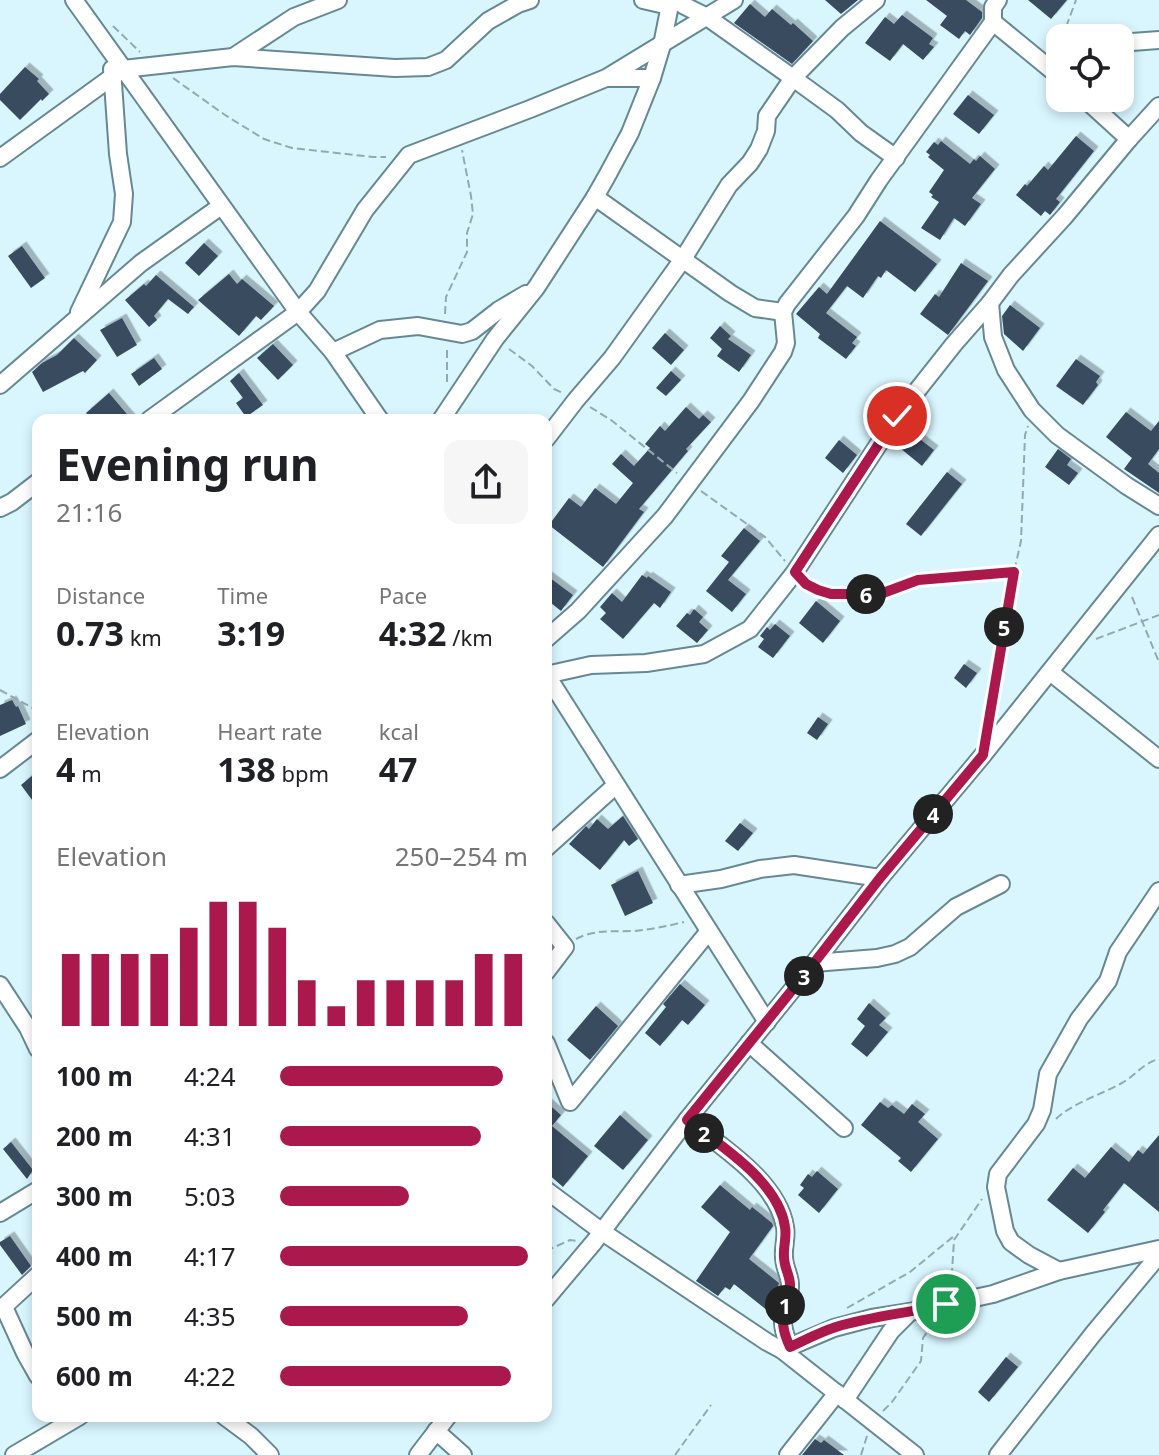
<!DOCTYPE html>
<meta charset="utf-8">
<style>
:root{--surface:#fff;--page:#f6f6f6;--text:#202124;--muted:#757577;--accent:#aa184c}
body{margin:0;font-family:"Noto Sans",sans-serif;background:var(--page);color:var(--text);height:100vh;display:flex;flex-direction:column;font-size:30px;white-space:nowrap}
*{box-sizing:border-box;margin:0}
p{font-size:26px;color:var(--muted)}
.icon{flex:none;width:44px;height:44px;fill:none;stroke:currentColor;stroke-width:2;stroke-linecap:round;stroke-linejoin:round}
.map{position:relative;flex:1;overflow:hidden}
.details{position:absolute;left:32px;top:414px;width:520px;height:1008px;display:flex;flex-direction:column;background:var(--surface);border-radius:16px;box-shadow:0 4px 12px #0003}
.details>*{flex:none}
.buttons{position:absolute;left:1046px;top:24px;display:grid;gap:16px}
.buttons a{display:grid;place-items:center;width:88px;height:88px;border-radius:16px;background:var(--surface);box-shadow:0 4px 12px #0003;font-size:40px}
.pin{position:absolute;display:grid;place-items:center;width:68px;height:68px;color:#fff;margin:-34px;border:4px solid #fff;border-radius:50%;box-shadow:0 2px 8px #0007}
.km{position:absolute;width:40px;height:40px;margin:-20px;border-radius:50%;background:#222;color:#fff;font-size:22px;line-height:40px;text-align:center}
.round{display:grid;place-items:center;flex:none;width:84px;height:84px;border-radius:16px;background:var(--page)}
.summary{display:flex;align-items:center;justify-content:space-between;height:136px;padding:0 24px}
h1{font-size:44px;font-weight:700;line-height:60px}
.metrics{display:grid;grid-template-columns:repeat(3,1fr);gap:12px;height:136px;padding:8px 24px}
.metrics div{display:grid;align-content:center}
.metrics b{font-size:34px;font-weight:700}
.metrics small{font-size:22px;font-weight:400}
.metrics p{font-size:22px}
.chart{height:224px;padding:16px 24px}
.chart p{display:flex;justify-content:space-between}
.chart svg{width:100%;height:144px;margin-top:8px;stroke:var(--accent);stroke-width:6}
ul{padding:0 24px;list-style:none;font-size:26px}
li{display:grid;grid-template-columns:128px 96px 1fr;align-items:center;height:60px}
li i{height:20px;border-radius:10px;background:var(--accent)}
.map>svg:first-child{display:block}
.building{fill:#384b5e;filter:url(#shadow)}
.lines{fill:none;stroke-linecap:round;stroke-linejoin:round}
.minor-casing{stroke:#668892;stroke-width:20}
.path{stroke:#92a9b0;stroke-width:2;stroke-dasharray:8 4;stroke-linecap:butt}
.minor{stroke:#fff;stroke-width:16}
.route-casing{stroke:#fff;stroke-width:16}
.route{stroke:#aa184c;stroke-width:10}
</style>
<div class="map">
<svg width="1159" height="1455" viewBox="0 0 1159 1455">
<defs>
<filter id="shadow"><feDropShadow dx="4.5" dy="-4.5" stdDeviation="0" flood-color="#0004"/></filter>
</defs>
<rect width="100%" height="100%" fill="#d9f6ff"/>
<!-- building -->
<g class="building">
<polygon points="825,0 858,0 841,14"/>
<polygon points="926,0 966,0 982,12 982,18 970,35 965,31 959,39 940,25 947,16"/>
<polygon points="1028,0 1067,0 1051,19"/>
<polygon points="750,4 765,17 772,9 791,25 793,23 813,41 792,64 734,23"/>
<polygon points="902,15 933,38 929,44 934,47 923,60 903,44 890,61 865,43 885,17 894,24"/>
<polygon points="25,67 39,79 37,81 49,94 42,101 41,99 20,120 0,100 0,94"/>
<polygon points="968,95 994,115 979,134 953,114"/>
<polygon points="1076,136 1094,151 1056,199 1060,202 1050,215 1045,211 1041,216 1016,195 1025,184 1027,186 1044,166 1048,170"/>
<polygon points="941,141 970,164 974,159 976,161 980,156 995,169 972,198 981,204 965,226 954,218 940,240 921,228 939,202 931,197 933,195 929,192 944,170 928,157 930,155 926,152 934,142 938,145"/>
<polygon points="880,221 937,264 915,292 886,270 881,278 878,276 863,298 847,286 826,313 857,337 852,343 856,346 846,359 818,338 820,334 796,314 819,287 827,294"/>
<polygon points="204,243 218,256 199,276 185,263"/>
<polygon points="22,246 45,278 31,288 8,256"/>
<polygon points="961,263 988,281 948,335 920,314 935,294 939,297"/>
<polygon points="229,274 237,284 242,279 274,306 261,320 256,316 239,336 198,300"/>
<polygon points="156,275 194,307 188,314 168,299 154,316 157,320 149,327 125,300 144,284 146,286"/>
<polygon points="1010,305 1040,328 1023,351 1004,334 1002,316"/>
<polygon points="122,318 137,345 117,357 100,330"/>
<polygon points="720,326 731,336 728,339 751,355 739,372 717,356 722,349 710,338"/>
<polygon points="665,333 684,350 671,365 652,348"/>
<polygon points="74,338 97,360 85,373 83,371 43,392 32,372 42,363 57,355"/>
<polygon points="273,344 293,365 278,380 257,358"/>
<polygon points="154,358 162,369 139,386 131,374"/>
<polygon points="1076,359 1100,376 1096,382 1098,385 1083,405 1056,386"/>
<polygon points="671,371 681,380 666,396 656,388"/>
<polygon points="239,373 263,405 246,417 236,403 243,398 230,381"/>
<polygon points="109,393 132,420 92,420 86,413"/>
<polygon points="686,407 699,419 703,415 711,422 686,449 688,451 639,509 644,512 603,567 549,525 569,498 581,507 595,488 616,504 633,483 612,464 621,454 634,466 650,448 645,444 660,426 665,431"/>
<polygon points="1126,412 1151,431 1159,421 1159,449 1148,464 1159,473 1159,493 1124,469 1132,458 1106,437"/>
<polygon points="912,433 934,450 922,466 900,448"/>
<polygon points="839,440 857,455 843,473 825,458"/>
<polygon points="1058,449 1071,459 1067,465 1078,473 1069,485 1045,467"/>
<polygon points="947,472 962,484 921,536 906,524"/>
<polygon points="744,528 760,541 728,580 746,594 732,612 706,591 729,562 721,556"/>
<polygon points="546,575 573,595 561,611 546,599"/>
<polygon points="642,575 647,578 648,576 671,592 660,608 654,603 623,639 600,619 606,613 600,607 612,593 622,602"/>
<polygon points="816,601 840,621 823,643 799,623"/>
<polygon points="694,609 703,617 699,622 708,630 697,643 676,626 687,613 690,615"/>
<polygon points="775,624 790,636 773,658 758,647 764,639 760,636 767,627 770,630"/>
<polygon points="964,664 977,673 966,688 954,678"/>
<polygon points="12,700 16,707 18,706 26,724 0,736 0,705"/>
<polygon points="818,717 828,724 817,740 807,733"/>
<polygon points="38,771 38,808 21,785"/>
<polygon points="623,816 638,839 629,846 624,840 600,870 569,844 586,826 589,829 597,819 608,829"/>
<polygon points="740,823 753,833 738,851 725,841"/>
<polygon points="638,871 653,903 625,916 611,885"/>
<polygon points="680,984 705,1005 688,1025 682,1020 660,1046 645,1033 666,1007 663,1004"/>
<polygon points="869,1003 886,1018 879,1025 888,1032 867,1057 851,1044 865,1026 857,1019"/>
<polygon points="596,1006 618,1026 590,1060 567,1040"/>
<polygon points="546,1102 561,1115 552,1126 588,1156 563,1187 546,1172"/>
<polygon points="880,1102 888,1108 892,1105 904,1114 912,1104 925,1114 918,1122 938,1139 911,1172 898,1161 901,1158 861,1125"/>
<polygon points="620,1115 648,1140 623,1170 594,1146"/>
<polygon points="1159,1135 1159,1212 1124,1183 1103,1210 1105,1212 1088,1233 1047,1200 1073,1168 1085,1178 1111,1147 1129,1162 1138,1150 1143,1154"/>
<polygon points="11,1142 33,1170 27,1179 3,1149"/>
<polygon points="817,1171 838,1189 819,1213 798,1195 804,1188 800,1185 808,1174 812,1177"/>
<polygon points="720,1185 750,1210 752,1207 772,1223 773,1226 749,1259 779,1283 774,1302 768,1311 734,1284 730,1290 725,1287 718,1296 696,1281 730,1232 701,1207"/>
<polygon points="10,1236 31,1266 22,1275 0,1245 0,1242"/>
<polygon points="1006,1357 1018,1367 989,1402 978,1392"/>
<polygon points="815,1439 821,1443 824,1440 844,1455 802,1455"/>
</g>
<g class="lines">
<defs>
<g id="minor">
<polyline points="74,0 298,312 333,352 380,420"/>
<polyline points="643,0 669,6"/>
<polyline points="876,0 842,28 793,78 837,110 861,133 896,158"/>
<polyline points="993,22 1060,77"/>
<polyline points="1120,47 1132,42 1159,40"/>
<polyline points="233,57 294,17 338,0"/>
<polyline points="608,78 652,78"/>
<polyline points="1084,98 1129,139"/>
<polyline points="0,158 123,69 233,57 395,68 428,67 446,60 488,21 518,4 530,0"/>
<polyline points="595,197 730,293 755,308 783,312"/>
<polyline points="990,303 993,337 1006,370 1032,410 1057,435 1127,486 1159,506"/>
<polyline points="79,312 122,222 124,194 118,154 112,69"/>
<polyline points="333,352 380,330 418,326 462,334 472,331 499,310 526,294"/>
<polyline points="0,385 141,263 221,206"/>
<polyline points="149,420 298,312 317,291 365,210 409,155 530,109 606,78 734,0"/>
<polyline points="441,420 495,339 536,288 595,197 608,174 630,133 652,78 662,45 671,0"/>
<polyline points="546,439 576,400 612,358 683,259 729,185 750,163 759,149 766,131 767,116 793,78 707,17 683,5 678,0"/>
<polyline points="0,508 12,502 38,482"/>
<polyline points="546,639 578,611 665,516 751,401 783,352 786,343 783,312 787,304 856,216 879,180 993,22 993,7 998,0"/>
<polyline points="1050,672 1159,759"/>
<polyline points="546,674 767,1022"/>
<polyline points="546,675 591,665 646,663 704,654 750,629 795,572 897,416 954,344 990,303 1011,275 1065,216 1129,139 1159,106"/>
<polyline points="0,769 38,740"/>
<polyline points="546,848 616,785"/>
<polyline points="679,885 721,879 760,869 794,865 880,878"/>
<polyline points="546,923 565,947 546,972"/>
<polyline points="814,963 877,958 895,954 910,947 956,907 1001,884"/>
<polyline points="0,985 28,1028 38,1049"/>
<polyline points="546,1043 570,1102 709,931"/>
<polyline points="749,1043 844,1128"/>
<path d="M687,1120C720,1145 778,1182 785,1227C787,1237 783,1247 784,1257C784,1268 791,1277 790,1287C790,1293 787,1299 785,1305C781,1321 783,1332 790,1347"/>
<polyline points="546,1190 601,1231 767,1342 782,1350 915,1455"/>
<polyline points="0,1213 38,1190"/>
<polyline points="1059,1271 1029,1255 1011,1242 1005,1231 996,1187 998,1174 1036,1124 1042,1110 1048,1074 1079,1019 1108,981 1118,952 1159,891"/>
<polyline points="546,1299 594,1242 687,1120 814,963 880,878 983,755 1159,535"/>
<polyline points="4,1307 25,1353 38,1376"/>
<polyline points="0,1310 38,1275"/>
<polyline points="782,1350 834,1328 872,1318 910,1312 993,1294 1059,1271 1159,1249"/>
<polyline points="845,1400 891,1331 910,1312"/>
<polyline points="224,1416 251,1436 270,1455"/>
<polyline points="436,1431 463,1455"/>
<polyline points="14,1455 80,1416"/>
<polyline points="418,1455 448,1416"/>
<polyline points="788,1455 837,1393"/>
<polyline points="998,1455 1093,1334 1159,1255"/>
</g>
</defs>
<!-- minor casing -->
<use href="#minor" class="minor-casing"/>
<!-- path -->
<g class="path">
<polyline points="113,26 140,52"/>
<polyline points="1062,38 1076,0"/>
<polyline points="1057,55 1060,45"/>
<polyline points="173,78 225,115 264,139 292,148 373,157 386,157"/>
<polyline points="445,314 446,297 467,252 467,233 473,214 471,196 462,150"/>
<polyline points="509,349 532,366 554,389 563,393"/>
<polyline points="447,382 447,348"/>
<polyline points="590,407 611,420 677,473"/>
<polyline points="701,491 765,537 785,561"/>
<polyline points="805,583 818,590 831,594 883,593 918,580 1014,572"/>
<polyline points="1132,597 1159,662"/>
<polyline points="1096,639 1159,615"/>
<polyline points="0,690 38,711"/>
<polyline points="988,724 1014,572 1021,541 1025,435 1028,426"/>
<path d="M576,939C595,929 613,932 633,931C650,930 667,926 684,922"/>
<path d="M1056,1119C1071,1104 1102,1094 1122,1083C1136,1075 1143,1063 1159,1059"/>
<polyline points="546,1251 570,1240 577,1241"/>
<polyline points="951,1288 954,1240 982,1199"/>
<polyline points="847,1308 910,1272 954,1236"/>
<polyline points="883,1411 892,1402 921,1361 923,1338 934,1322"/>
<polyline points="675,1455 711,1405"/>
<polyline points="861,1455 867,1436"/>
</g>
<!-- minor -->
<use href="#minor" class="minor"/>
</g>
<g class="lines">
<defs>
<path id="route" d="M897,416L795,572L806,584L818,590L831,594H861L883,593L918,580L1014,572L983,755L880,878L814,963L687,1120C720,1145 779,1182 785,1227C787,1237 783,1247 784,1257C784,1268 791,1277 790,1287C790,1293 787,1299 785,1305C781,1321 783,1332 790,1347C805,1340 820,1332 836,1327C872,1316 910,1313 946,1304"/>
</defs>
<!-- route casing -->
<use href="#route" class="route-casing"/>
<!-- route -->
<use href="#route" class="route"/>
</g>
</svg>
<div class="buttons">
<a><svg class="icon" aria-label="locate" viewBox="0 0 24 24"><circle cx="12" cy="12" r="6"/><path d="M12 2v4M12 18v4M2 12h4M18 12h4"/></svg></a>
</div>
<div class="pin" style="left:946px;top:1304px;background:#1e9e55"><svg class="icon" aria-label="arrive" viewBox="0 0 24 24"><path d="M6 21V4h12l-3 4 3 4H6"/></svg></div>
<div class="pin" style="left:897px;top:416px;background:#d93025"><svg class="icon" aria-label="check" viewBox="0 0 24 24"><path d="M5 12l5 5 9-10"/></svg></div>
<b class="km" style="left:785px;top:1305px">1</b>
<b class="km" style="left:704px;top:1133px">2</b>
<b class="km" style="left:804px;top:976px">3</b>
<b class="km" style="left:933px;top:814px">4</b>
<b class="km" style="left:1004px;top:627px">5</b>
<b class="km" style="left:866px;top:594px">6</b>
<section class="details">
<div class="summary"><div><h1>Evening run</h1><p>21:16</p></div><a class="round"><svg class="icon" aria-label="share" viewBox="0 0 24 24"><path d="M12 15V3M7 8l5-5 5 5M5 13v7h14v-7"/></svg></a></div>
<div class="metrics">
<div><p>Distance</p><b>0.73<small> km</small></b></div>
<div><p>Time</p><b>3:19</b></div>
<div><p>Pace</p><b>4:32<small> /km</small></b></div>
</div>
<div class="metrics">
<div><p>Elevation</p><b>4<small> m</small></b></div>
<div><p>Heart rate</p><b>138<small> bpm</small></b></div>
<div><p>kcal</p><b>47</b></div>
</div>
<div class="chart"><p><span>Elevation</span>250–254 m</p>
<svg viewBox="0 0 160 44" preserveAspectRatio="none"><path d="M5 44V22M15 44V22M25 44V22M35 44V22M45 44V14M55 44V6M65 44V6M75 44V14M85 44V30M95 44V38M105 44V30M115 44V30M125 44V30M135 44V30M145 44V22M155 44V22"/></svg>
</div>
<ul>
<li><b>100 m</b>4:24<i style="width:90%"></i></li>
<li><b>200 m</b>4:31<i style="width:81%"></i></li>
<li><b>300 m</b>5:03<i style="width:52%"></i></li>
<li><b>400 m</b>4:17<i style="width:100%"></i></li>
<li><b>500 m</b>4:35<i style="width:76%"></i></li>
<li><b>600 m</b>4:22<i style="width:93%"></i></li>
</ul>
</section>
</div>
